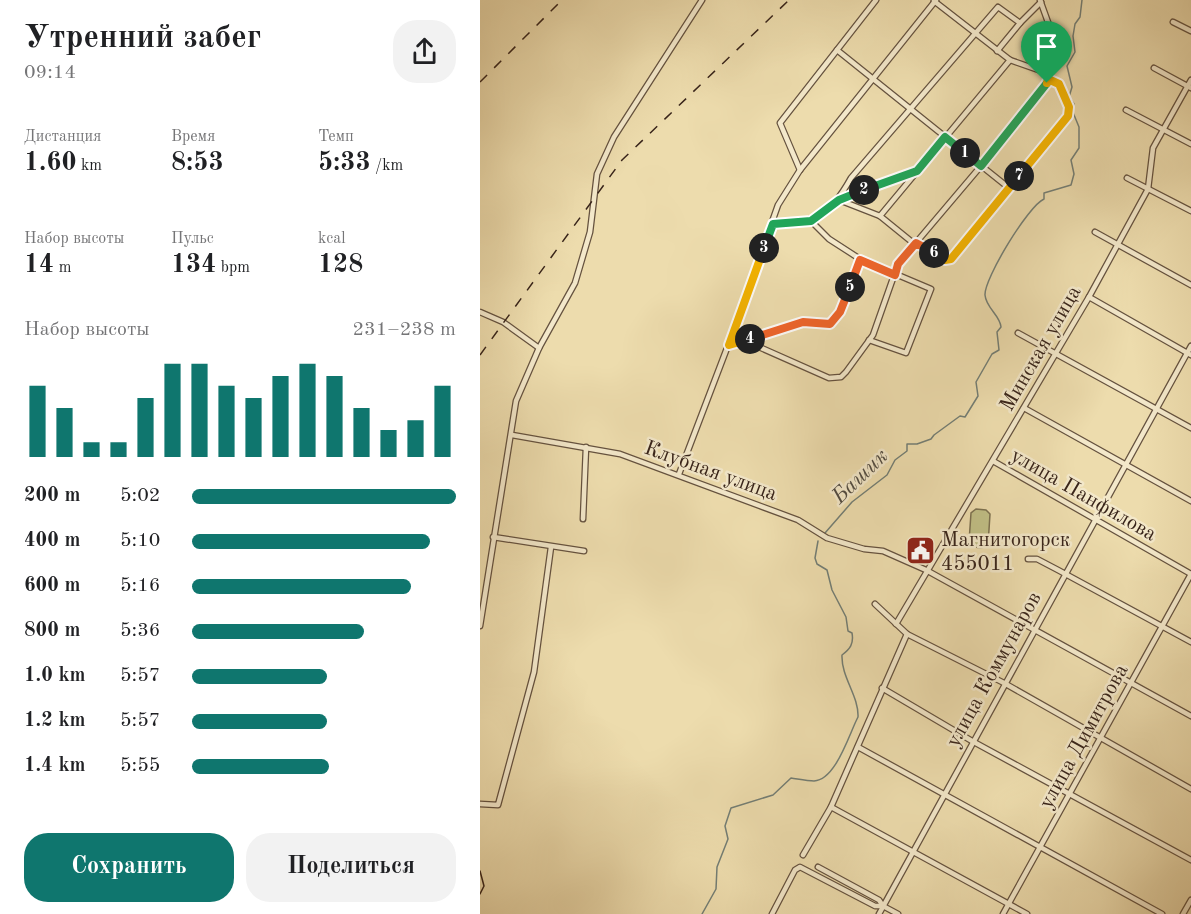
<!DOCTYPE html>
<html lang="ru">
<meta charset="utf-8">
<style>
:root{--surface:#fff;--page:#f2f2f2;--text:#202124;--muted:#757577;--accent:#0f766e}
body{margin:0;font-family:"Old Standard TT",serif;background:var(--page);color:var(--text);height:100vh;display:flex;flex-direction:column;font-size:22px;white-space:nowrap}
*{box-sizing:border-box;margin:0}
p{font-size:20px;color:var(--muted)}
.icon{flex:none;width:33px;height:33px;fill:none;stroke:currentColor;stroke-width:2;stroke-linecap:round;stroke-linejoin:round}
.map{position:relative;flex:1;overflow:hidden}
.drawer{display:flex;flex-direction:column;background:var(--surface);width:480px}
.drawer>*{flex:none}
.pin{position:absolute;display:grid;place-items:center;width:51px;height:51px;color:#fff;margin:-62px -26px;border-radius:50% 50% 50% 0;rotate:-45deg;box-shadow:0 0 6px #0007}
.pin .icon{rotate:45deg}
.km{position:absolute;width:30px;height:30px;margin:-15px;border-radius:50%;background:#222;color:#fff;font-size:16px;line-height:30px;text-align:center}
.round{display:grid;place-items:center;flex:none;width:63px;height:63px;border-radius:24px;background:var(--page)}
.summary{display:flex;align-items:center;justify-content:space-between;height:102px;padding:0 24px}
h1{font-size:33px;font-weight:700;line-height:45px}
.figures{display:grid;grid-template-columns:repeat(3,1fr);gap:9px;height:102px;padding:6px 24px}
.figures div{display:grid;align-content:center}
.figures b{font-size:26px;font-weight:700}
.figures small{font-size:16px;font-weight:400}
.figures p{font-size:16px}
.chart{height:168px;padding:12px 24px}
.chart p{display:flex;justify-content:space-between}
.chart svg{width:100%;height:108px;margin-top:6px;stroke:var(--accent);stroke-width:6}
.primary-button{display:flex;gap:12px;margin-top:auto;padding:12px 24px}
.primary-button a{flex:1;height:69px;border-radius:24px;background:var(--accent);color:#fff;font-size:24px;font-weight:700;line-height:69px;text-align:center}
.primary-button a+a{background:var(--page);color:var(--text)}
ul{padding:0 24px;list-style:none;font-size:20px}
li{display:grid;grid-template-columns:96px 72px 1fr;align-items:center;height:45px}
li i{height:15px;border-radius:8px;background:var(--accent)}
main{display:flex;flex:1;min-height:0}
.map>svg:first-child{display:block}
.green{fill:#c0be85;stroke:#7c7150;stroke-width:1.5}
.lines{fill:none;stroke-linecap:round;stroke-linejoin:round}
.stream{stroke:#737e75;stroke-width:1.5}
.minor-casing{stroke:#65523f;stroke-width:7}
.minor{stroke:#f3e8ca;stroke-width:4.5}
.tram{stroke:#38241a;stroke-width:1.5}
.rail{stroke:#38241a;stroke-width:1.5;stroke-dasharray:10 10;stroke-linecap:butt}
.split-1-casing{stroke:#fff;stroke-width:12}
.split-2-casing{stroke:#fff;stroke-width:12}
.split-3-casing{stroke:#fff;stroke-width:12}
.split-4-casing{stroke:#fff;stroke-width:12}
.split-5-casing{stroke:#fff;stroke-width:12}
.split-6-casing{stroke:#fff;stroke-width:12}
.split-7-casing{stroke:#fff;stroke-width:12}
.split-8-casing{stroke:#fff;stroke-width:12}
.split-1{stroke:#22a559;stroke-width:8}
.split-2{stroke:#22a559;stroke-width:8}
.split-3{stroke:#22a559;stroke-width:8}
.split-4{stroke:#f5b400;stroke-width:8}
.split-5{stroke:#f0652b;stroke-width:8}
.split-6{stroke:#f0652b;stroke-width:8}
.split-7{stroke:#f5b400;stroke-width:8}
.split-8{stroke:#f5b400;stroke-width:8}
.labels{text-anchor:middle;stroke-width:5;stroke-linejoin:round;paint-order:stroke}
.street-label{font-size:21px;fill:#38241a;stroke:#f3e8ca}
.poi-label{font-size:21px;fill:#38241a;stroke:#f3e8ca;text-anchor:start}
.water-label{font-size:22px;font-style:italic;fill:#504a40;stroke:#f3e8ca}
</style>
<main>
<section class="drawer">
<div class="summary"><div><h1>Утренний забег</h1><p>09:14</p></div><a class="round"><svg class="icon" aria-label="share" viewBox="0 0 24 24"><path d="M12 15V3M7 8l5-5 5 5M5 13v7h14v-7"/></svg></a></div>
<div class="figures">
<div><p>Дистанция</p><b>1.60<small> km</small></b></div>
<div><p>Время</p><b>8:53</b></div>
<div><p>Темп</p><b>5:33<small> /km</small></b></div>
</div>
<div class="figures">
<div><p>Набор высоты</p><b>14<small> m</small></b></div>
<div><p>Пульс</p><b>134<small> bpm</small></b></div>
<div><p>kcal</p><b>128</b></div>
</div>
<div class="chart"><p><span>Набор высоты</span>231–238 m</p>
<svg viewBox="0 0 160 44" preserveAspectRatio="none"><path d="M5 44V15M15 44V24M25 44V38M35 44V38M45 44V20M55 44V6M65 44V6M75 44V15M85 44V20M95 44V11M105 44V6M115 44V11M125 44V24M135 44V33M145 44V29M155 44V15"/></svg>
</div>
<ul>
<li><b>200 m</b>5:02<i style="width:100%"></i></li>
<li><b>400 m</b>5:10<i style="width:90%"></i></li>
<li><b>600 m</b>5:16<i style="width:83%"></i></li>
<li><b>800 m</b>5:36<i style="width:65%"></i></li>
<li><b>1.0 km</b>5:57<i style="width:51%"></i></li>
<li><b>1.2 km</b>5:57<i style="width:51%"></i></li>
<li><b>1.4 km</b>5:55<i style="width:52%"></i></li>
</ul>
<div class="primary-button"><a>Сохранить</a><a>Поделиться</a></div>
</section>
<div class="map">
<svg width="711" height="914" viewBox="0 0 711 914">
<rect width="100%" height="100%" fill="#eddcad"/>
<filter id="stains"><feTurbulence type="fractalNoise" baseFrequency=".00333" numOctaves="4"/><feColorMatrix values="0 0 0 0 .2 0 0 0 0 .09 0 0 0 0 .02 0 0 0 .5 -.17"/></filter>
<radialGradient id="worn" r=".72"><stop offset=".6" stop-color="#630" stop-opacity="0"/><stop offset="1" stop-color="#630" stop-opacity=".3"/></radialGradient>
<!-- green -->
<path class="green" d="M496,509L506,510L510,514L508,545C503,549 492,549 489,542L491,513Z"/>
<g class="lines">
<!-- stream -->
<g class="stream">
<path d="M345,533L372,502L407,475L415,460L427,451V444H437L451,439L454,435L480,416L485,417L498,396L496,382L512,354L519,350L517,332L521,327C520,315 506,308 505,295C504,279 548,206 564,199V193L591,185L594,174L591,160L599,148V127L592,110L594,104L589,97L592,87L587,66L595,52L593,36L595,24L600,17L602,0"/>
<path d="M222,914L236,889L237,867L248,839L245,826L251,808L293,795L311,778C318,779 327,781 334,781C356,780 369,734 378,717C379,696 361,677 362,655C370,649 374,644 372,633L368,631L366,617L352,590L347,570L337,564L335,558L338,541"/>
</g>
<defs>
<g id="minor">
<polyline points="454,1 530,60 567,73"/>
<polyline points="693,22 711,31"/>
<polyline points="357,50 529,188"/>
<polyline points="517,51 540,23"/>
<polyline points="674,68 711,88"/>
<polyline points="646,110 711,144"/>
<polyline points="320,170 300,123 396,0"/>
<polyline points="647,178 711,211"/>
<polyline points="359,200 400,216 432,242 468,260 588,116 589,107 579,84 568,79"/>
<polyline points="359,200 437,171"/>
<polyline points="400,216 530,60"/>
<polyline points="331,221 349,239 380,259 451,289 426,353 389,340"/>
<path d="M293,224C335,223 350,216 371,178L518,7L540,23L561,2"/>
<polyline points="615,232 711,285"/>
<polyline points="609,297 711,355"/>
<polyline points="0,312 23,322 59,348"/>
<polyline points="538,333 711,428"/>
<polyline points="252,335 349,378 361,377 366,372 393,335 418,264 501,166 567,83 569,25 560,0"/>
<polyline points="249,345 323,322 350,324 361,312 380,259"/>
<polyline points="544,408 711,501"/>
<polyline points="32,435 140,454 318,520 347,538 384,549 403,551 446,570 711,716"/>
<polyline points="513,461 711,574"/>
<polyline points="199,474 252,335 298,205 320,170 456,0"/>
<polyline points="103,519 106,447"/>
<polyline points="13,537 104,551"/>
<polyline points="548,559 557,559 578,570 711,642"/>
<polyline points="395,604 427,634 524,683 711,789"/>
<polyline points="416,624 609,297 668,189 673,148 711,80"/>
<polyline points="0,626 36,401 59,348 95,283 110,232 117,174 134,137 222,0"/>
<polyline points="402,688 492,741 711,860"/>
<polyline points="378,747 682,914"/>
<polyline points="0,804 18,805 54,672 71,547"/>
<polyline points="351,807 547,914"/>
<polyline points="323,855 351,807 427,634"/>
<polyline points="338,867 399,900 403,906"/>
<polyline points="292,914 315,870 320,867 395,906 403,906 418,914"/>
<polyline points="399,914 711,346"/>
<polyline points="523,914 711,574"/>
<polyline points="703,914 711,900"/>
</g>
</defs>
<!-- minor casing -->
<use href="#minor" class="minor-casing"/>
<!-- minor -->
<use href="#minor" class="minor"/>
<!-- tram -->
<polyline class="tram" points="0,871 4,886 0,894"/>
<!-- rail -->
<g class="rail">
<polyline points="0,82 82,0"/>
<polyline points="0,355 142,160 309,0"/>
</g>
</g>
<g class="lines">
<defs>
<polyline id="split-1" points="485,153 501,166 567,83"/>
<polyline id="split-2" points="384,190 437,171 465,137 485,153"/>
<polyline id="split-3" points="284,248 293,224 331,221 359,200 384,190"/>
<polyline id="split-4" points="270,339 249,345 284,248"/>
<polyline id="split-5" points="270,339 323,322 350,324 360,312 370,287"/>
<polyline id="split-6" points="370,287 380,260 415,275 418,264 436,243 454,253"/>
<polyline id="split-7" points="454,253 465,260 471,259 539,176"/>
<polyline id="split-8" points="539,176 588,116 589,107 579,84 568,79 567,83"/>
</defs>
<!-- split-1 casing -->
<use href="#split-1" class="split-1-casing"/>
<!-- split-2 casing -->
<use href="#split-2" class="split-2-casing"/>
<!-- split-3 casing -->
<use href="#split-3" class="split-3-casing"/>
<!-- split-4 casing -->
<use href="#split-4" class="split-4-casing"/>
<!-- split-5 casing -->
<use href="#split-5" class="split-5-casing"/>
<!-- split-6 casing -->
<use href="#split-6" class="split-6-casing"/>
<!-- split-7 casing -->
<use href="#split-7" class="split-7-casing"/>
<!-- split-8 casing -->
<use href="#split-8" class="split-8-casing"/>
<!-- split-1 -->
<use href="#split-1" class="split-1"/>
<!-- split-2 -->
<use href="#split-2" class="split-2"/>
<!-- split-3 -->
<use href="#split-3" class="split-3"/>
<!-- split-4 -->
<use href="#split-4" class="split-4"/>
<!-- split-5 -->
<use href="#split-5" class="split-5"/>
<!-- split-6 -->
<use href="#split-6" class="split-6"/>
<!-- split-7 -->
<use href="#split-7" class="split-7"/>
<!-- split-8 -->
<use href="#split-8" class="split-8"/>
</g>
<!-- icons -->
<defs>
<symbol id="civic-square" viewBox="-11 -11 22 22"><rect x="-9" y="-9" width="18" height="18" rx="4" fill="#8f2418" stroke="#f3e8ca"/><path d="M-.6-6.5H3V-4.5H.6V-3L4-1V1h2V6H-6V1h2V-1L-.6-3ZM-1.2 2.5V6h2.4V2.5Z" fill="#fff"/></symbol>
</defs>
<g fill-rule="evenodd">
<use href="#civic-square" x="424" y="534" width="33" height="33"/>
</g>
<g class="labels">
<!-- street labels -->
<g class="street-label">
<text transform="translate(560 348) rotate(-60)" y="7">Минская улица</text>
<text transform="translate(231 470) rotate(20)" y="7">Клубная улица</text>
<text transform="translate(604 494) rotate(30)" y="7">улица Панфилова</text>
<text transform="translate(513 669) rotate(-61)" y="7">улица Коммунаров</text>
<text transform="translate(603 736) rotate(-61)" y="7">улица Димитрова</text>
</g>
<!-- poi labels -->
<g class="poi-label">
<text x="461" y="546">Магнитогорск<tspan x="461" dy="24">455011</tspan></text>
</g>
<!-- water labels -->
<g class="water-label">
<text transform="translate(379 475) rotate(-44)" y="8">Башик</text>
</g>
</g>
<rect width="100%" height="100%" filter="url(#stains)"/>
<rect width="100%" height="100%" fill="url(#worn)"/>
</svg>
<div class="pin" style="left:567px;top:83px;background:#1e9e55"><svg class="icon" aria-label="arrive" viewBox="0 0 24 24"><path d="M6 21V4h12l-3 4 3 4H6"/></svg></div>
<b class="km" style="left:485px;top:153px">1</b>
<b class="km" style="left:384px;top:190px">2</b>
<b class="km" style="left:284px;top:248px">3</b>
<b class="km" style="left:270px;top:339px">4</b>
<b class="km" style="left:370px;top:287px">5</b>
<b class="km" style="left:454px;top:253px">6</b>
<b class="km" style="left:539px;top:176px">7</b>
</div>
</main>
